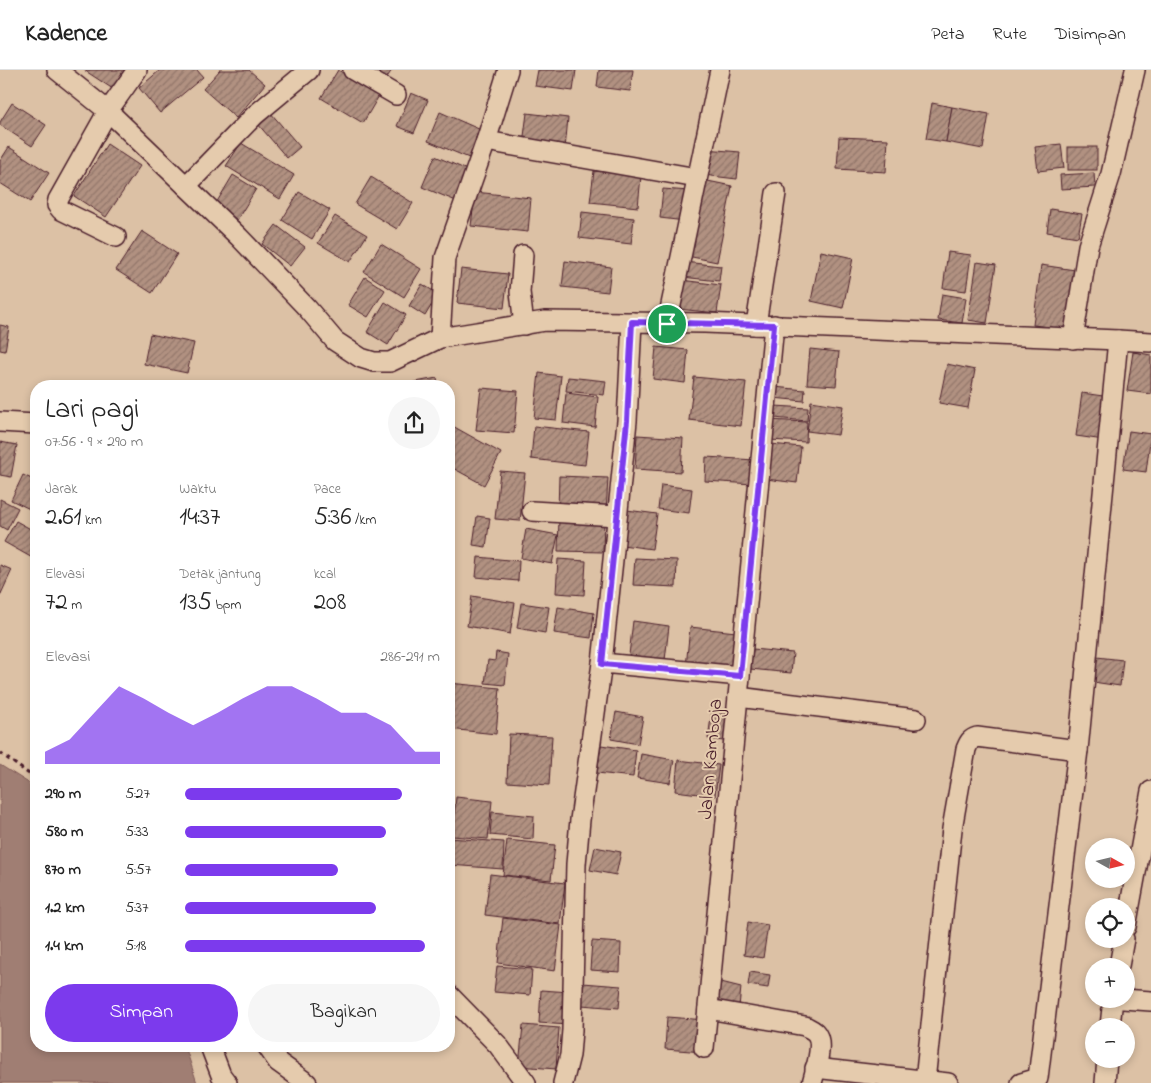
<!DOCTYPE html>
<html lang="id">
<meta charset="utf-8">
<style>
:root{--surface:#fff;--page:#f6f6f6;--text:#222;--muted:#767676;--line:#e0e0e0;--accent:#7c3aed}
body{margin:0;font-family:"Indie Flower",sans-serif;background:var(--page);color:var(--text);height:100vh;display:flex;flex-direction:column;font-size:19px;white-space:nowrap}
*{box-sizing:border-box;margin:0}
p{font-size:16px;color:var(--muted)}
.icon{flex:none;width:28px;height:28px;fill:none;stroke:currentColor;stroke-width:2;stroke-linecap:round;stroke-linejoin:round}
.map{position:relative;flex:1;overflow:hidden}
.panel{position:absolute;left:30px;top:310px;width:425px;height:672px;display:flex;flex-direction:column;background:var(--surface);border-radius:20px;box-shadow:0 2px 8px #0003}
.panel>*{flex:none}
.needle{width:32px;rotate:98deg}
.tools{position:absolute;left:1085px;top:768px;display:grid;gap:10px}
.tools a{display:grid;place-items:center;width:50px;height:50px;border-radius:50%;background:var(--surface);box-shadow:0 2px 8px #0003;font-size:25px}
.pin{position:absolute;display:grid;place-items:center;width:42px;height:42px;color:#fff;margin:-21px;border:2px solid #fff;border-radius:50%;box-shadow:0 1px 5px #0007}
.round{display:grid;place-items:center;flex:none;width:52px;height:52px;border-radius:26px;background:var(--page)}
.overview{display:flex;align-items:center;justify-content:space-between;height:85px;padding:0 15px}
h1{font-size:28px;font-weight:600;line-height:38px}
.figures{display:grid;grid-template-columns:repeat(3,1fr);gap:8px;height:85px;padding:5px 15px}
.figures div{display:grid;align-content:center}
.figures b{font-size:25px;font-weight:600}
.figures small{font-size:14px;font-weight:400}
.figures p{font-size:14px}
.chart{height:140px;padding:10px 15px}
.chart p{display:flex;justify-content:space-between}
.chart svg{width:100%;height:90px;margin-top:5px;fill:var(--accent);opacity:.7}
.button{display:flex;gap:10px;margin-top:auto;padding:10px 15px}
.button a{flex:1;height:58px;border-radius:30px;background:var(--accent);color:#fff;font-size:20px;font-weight:600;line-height:58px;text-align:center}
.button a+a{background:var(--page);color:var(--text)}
ul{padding:0 15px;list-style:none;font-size:16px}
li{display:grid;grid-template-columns:80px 60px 1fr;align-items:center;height:38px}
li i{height:12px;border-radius:6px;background:var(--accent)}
header{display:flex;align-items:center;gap:30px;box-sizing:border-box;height:70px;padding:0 25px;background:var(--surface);border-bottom:1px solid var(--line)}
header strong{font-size:24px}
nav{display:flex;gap:28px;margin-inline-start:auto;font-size:18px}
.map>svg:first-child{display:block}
.water{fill:#a07e73;stroke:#7e5856}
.building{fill:url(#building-hatch);stroke:#4a1f2b}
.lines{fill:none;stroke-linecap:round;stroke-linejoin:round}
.minor-casing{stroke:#4a1f2b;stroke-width:22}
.path{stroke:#4a1f2b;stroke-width:3;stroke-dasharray:4 4;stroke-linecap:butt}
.minor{stroke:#e5cbad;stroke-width:19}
.route-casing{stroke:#fff;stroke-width:10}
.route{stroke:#7c3aed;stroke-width:6}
.labels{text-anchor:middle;stroke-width:4;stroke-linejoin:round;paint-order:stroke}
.street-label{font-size:20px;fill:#4a1f2b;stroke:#e5cbad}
</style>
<header>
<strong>Kadence</strong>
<nav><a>Peta</a><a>Rute</a><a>Disimpan</a></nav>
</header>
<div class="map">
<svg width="1151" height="1013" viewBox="0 0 1151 1013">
<defs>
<pattern id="building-hatch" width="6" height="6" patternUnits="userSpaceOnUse" patternTransform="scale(1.25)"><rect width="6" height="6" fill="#b19181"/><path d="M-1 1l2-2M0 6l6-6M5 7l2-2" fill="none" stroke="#92766a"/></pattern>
</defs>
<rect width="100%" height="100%" fill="#dcc1a5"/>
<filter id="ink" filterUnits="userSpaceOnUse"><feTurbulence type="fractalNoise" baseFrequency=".02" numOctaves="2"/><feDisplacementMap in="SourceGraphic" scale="10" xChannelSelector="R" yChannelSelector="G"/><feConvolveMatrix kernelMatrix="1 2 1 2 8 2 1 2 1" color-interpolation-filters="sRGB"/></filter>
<g filter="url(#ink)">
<!-- water -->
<polygon class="water" points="0,695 27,712 36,721 36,976 185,976 197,1013 0,1013"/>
<!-- building -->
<g class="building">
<polygon points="84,0 129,0 116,21"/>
<polygon points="160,0 197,0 203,7 160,43 139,18"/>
<polygon points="220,0 249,0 265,14 236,48 203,19"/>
<polygon points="338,0 380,24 363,53 321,28"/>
<polygon points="365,0 392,0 384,12"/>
<polygon points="538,0 576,0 573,21 535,16"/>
<polygon points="599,0 633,0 630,21 597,17"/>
<polygon points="411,23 428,30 414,63 397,56"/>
<polygon points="12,33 46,55 32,76 0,55 0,52"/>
<polygon points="932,33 952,37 946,72 926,69"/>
<polygon points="952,37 989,44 983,79 946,72"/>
<polygon points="270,42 300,77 287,88 257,53"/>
<polygon points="440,42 481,60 469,88 428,71"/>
<polygon points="527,43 568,48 565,79 523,74"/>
<polygon points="839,67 888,69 886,102 837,99"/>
<polygon points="241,73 294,105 280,129 226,96"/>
<polygon points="107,74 140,96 106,147 74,126"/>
<polygon points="1061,74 1064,98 1038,101 1035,77"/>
<polygon points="9,77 49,103 30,132 0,113 0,91"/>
<rect x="1068" y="77" width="29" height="23"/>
<polygon points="706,79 740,82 737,109 703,105"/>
<polygon points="435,86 474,103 461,133 422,117"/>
<polygon points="594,101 641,106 638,137 590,132"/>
<polygon points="1094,103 1095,117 1061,119 1060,105"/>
<polygon points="233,105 256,119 237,150 215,135"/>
<polygon points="371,107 413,133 397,159 355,134"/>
<polygon points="703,110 732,116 717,192 687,186"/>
<polygon points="663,119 689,121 685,151 660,148"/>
<polygon points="299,122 330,140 312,169 282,150"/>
<polygon points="475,122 531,128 528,162 471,156"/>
<polygon points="1050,139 1082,144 1078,167 1047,162"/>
<polygon points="582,142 634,148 631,174 579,168"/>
<polygon points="335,146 367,165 350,192 318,173"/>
<polygon points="276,155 305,177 290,196 262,174"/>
<polygon points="142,161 177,184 152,223 116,200"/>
<polygon points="381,174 421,199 404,227 364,202"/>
<polygon points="821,181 853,188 843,238 811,231"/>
<polygon points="948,182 971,185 966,221 943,218"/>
<polygon points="565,191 611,197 608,222 562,217"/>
<polygon points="684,192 721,196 719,211 682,207"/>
<polygon points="977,192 996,195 987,253 968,250"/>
<polygon points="1041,195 1075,200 1066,259 1033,255"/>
<polygon points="461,199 508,204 504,238 457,233"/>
<polygon points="365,207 385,220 368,247 348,235"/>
<polygon points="681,210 721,215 717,243 678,239"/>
<polygon points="422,214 438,224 425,246 409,236"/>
<polygon points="942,224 966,228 962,253 938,250"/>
<polygon points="385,232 406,245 388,275 367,262"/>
<polygon points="0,255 9,257 5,281 0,280"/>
<polygon points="150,264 194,273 187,303 144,294"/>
<polygon points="656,277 688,280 685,313 653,309"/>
<polygon points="810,279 839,282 836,316 807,314"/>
<polygon points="1133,282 1151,285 1151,324 1127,321"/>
<polygon points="947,294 975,300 968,338 939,333"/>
<polygon points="539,303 561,306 556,350 534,348"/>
<polygon points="568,307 606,311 604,325 566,321"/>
<polygon points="694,307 746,312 741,356 689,350"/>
<polygon points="437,308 438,316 405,316 405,314"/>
<polygon points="774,317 805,320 804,331 773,328"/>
<polygon points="481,318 518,321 514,363 476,360"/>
<polygon points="566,323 598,327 595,357 563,353"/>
<polygon points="1082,323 1110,327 1104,370 1076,366"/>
<polygon points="811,331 843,336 838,365 807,361"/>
<polygon points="775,336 808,338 807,351 774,348"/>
<polygon points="768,350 807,352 806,372 768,370"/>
<polygon points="449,354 501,383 484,415 449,396"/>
<polygon points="534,356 589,362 585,395 531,389"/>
<polygon points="1129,361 1151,364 1146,402 1123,399"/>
<polygon points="637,365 683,368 681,402 635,399"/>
<polygon points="0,372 17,375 11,407 0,405"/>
<polygon points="771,374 801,377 797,413 766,409"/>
<polygon points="706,387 755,390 753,414 705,411"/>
<polygon points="500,401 525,403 520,451 495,449"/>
<polygon points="23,405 36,411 36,442 11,430"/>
<polygon points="559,406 608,408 606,443 558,441"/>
<polygon points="661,415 692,419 689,443 658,439"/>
<polygon points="0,429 18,438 7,460 0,456"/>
<polygon points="627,440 657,444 652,479 622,475"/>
<polygon points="477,446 490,448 486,477 473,475"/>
<polygon points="559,447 604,448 603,482 558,481"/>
<polygon points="16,451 36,462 36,490 4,472"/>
<polygon points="526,459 558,465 552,494 521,488"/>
<polygon points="478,487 519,491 518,511 476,507"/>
<polygon points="635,488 677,490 676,517 633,515"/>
<polygon points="558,489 586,491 584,525 556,523"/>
<polygon points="0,495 12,500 0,526"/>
<polygon points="472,526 515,533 510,564 467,556"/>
<polygon points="521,533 549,537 545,563 517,558"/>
<polygon points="558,537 594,543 591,568 554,563"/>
<polygon points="633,551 669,556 665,590 629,585"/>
<polygon points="690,557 736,562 732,601 686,597"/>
<polygon points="753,579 793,583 791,603 750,599"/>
<polygon points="496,582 508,584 505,615 485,613 488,590 495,591"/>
<polygon points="1097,587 1123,590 1120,616 1093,612"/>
<polygon points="449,613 500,618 496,664 449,659"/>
<polygon points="712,640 734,642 731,672 708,669"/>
<polygon points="616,642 643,647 638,674 611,669"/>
<polygon points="509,664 552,666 549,715 507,712"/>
<polygon points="601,675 636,680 633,707 597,703"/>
<polygon points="641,684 674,690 670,713 637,708"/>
<polygon points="678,690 719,695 715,726 675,721"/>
<polygon points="456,727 492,731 488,769 452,766"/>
<polygon points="492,742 534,746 533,769 490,765"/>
<polygon points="449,768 504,772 503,799 449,795"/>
<polygon points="507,770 555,775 551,810 503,805"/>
<polygon points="595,777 621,782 616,805 590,800"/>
<polygon points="490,804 565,813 560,854 485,845"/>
<polygon points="503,848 561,855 555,901 498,893"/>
<polygon points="748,852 768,855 763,888 744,885"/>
<polygon points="592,871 621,873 620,902 590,900"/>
<polygon points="497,896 532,899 530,925 494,922"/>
<polygon points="750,902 770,905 768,918 748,915"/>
<polygon points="717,911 741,917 739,937 714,934"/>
<polygon points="583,913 621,916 619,938 581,935"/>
<polygon points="541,920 570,922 568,955 539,953"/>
<polygon points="667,947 706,950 703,982 665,979"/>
<polygon points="523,955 559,958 556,999 519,996"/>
</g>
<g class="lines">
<defs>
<g id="minor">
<polyline points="57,0 108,41 239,167 307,238 335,271 361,288 374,292 390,292 440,268 545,251 705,253 1118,270 1151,272"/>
<polyline points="353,0 396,25"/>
<polyline points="486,71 697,108"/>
<polyline points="186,116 255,45 309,0"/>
<polyline points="116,167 61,140 57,135 58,130 108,41 137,0"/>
<polyline points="523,185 520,222 524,255"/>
<polyline points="667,254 720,0"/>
<polyline points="756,255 776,123"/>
<polyline points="440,268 445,188 486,71 508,0"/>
<polyline points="1073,269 1088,176 1111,104 1135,0"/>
<polyline points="0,352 36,354"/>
<polyline points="532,441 617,446"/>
<polyline points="602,593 740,606"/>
<polyline points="738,627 916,649"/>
<polyline points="1126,857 1151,721"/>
<polyline points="1119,896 1124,869"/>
<polyline points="449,925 498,975 526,1013"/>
<polyline points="1123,929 1151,931"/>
<path d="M708,939L805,956C808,958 812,959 815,962C825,972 815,1001 812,1013"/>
<polyline points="1110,956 1113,929"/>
<polyline points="210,976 221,1005 227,1013"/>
<polyline points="267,976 278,992 307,1013"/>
<polyline points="704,978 774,255"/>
<polyline points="815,998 948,1013"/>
<path d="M925,1011L952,759L966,679C969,672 970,669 977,667L1078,680"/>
<polyline points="563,1013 570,985 572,960 576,794 580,750 602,593 613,490 627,351 632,252"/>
<polyline points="1021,1013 1038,1008 1078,680 1118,270"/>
<polyline points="1105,1013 1107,989"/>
</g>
</defs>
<!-- minor casing -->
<use href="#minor" class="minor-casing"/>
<!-- path -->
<polyline class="path" points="0,683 36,709"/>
<!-- minor -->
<use href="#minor" class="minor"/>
</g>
</g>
<g class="lines" filter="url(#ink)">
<defs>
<polygon id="route" points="632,252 774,255 740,606 602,594 627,351"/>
</defs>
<!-- route casing -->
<use href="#route" class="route-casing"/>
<!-- route -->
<use href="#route" class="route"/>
</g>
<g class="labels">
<!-- street labels -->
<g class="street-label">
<text transform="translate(709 689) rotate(-85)" y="7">Jalan Kamboja</text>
</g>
</g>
</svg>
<div class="tools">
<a><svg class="needle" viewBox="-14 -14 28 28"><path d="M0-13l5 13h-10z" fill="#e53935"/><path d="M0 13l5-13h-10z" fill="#767676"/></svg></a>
<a><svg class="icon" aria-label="locate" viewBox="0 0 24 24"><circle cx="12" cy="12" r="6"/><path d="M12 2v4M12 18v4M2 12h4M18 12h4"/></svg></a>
<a>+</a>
<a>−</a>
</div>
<div class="pin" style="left:667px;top:254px;background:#1e9e55"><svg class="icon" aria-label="arrive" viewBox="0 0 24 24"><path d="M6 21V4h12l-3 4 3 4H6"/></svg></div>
<section class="panel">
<div class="overview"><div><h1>Lari pagi</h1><p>07:56 · 9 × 290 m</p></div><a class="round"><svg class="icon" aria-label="share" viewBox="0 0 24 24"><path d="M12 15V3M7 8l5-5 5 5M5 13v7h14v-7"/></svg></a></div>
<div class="figures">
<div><p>Jarak</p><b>2.61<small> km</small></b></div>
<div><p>Waktu</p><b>14:37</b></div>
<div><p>Pace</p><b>5:36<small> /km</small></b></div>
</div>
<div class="figures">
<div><p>Elevasi</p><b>72<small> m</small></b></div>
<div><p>Detak jantung</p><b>135<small> bpm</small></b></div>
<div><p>kcal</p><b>208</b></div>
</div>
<div class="chart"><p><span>Elevasi</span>286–291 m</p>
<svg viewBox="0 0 160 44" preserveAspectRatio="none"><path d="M0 44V38L10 32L20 19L30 6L40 12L50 19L60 25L70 19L80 12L90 6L100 6L110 12L120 19L130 19L140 25L150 38L160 38V44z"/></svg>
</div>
<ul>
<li><b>290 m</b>5:27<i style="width:85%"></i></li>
<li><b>580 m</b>5:33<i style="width:79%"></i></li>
<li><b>870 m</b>5:57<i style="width:60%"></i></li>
<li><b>1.2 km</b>5:37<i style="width:75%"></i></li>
<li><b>1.4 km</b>5:18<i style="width:94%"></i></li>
</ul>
<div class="button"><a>Simpan</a><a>Bagikan</a></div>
</section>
</div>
